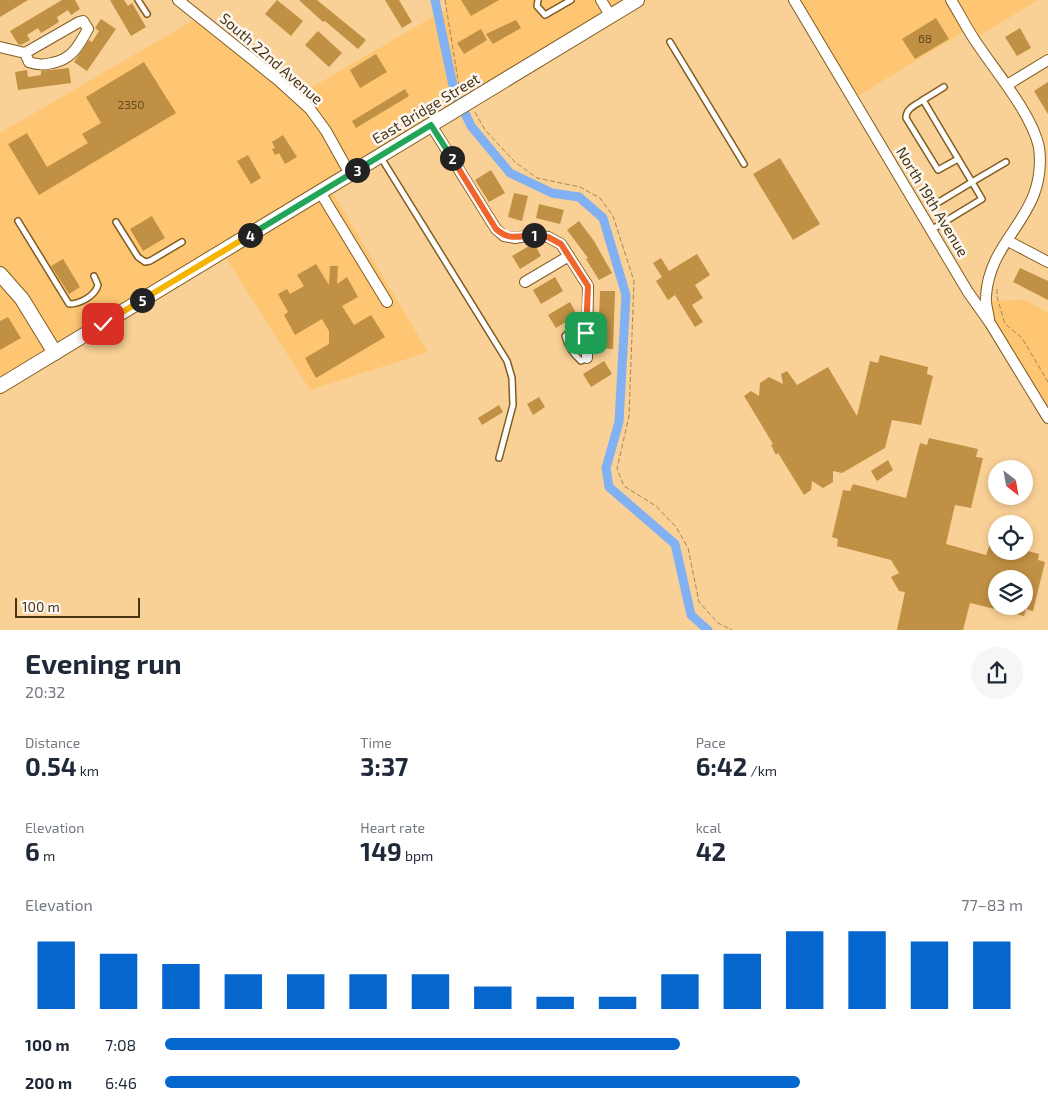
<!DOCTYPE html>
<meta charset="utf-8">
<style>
:root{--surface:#fff;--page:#f6f6f7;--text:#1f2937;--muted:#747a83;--accent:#0566ce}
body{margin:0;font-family:"Exo 2",sans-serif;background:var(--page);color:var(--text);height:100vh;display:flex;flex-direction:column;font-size:19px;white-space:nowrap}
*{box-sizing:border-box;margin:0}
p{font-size:16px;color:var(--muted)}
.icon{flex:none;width:28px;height:28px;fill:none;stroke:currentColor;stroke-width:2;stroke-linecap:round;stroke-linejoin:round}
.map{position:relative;height:630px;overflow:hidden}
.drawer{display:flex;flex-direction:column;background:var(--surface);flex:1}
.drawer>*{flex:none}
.needle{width:32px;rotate:149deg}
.tools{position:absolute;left:988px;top:460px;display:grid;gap:10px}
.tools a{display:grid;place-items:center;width:45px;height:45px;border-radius:50%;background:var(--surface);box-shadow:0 2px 8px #0003;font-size:25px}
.scale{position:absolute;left:15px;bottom:12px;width:125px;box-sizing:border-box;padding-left:5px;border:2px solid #483414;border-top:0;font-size:14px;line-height:18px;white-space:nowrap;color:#483414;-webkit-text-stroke:4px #fdf8f1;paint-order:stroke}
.pin{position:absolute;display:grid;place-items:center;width:42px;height:42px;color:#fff;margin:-21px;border-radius:10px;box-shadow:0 2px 8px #0006}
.km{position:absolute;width:25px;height:25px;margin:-12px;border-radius:50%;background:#222;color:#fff;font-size:14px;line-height:25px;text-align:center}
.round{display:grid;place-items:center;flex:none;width:52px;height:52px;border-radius:26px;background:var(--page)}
.head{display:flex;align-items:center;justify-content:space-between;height:85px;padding:0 25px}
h1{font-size:28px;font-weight:700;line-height:38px}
.metrics{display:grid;grid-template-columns:repeat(3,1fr);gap:8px;height:85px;padding:5px 25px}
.metrics div{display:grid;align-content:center}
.metrics b{font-size:25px;font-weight:700}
.metrics small{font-size:14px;font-weight:400}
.metrics p{font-size:14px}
.chart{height:140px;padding:10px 25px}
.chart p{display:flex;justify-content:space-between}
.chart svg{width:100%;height:90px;margin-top:5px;stroke:var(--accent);stroke-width:6}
ul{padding:0 25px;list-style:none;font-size:16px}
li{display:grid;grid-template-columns:80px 60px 1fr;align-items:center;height:38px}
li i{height:12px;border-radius:6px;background:var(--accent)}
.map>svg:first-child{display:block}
.built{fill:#fec672}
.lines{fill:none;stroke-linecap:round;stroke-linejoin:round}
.canal{stroke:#81b1f2;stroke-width:9}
.building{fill:#c09044;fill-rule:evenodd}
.lane-casing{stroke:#815d22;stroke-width:8}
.street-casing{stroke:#815d22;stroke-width:12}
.secondary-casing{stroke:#815d22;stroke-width:16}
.path{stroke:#a38557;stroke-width:1;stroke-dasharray:5 2.5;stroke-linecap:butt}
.lane{stroke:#fff;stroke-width:5}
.street{stroke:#fff;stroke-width:10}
.secondary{stroke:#fff;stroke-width:14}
.split-1-casing{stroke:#fff;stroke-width:10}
.split-2-casing{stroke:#fff;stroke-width:10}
.split-3-casing{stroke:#fff;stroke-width:10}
.split-4-casing{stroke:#fff;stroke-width:10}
.split-5-casing{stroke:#fff;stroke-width:10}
.split-6-casing{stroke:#fff;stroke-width:10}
.split-1{stroke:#f0652b;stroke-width:6}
.split-2{stroke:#f0652b;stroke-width:6}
.split-3{stroke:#22a559;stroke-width:6}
.split-4{stroke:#22a559;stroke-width:6}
.split-5{stroke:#f5b400;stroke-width:6}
.split-6{stroke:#f5b400;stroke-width:6}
.labels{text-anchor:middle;stroke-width:5;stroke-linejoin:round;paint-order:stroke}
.number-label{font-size:12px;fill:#664b20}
.street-label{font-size:15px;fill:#483414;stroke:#fdf8f1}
</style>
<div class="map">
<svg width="1048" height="630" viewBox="0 0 1048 630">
<rect width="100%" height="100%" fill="#f9d196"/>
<!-- built -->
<g class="built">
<polygon points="445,0 637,0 329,187 428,352 310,390 222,252 0,386 0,133 199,17 297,96 446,9"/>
<polygon points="794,0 1038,0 974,39 968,29 853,99"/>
<polygon points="1025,300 1048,313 1048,418 990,323 986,301"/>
</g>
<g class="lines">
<!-- canal -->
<polyline class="canal" points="435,0 454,90 471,126 510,173 552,193 579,197 603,218 626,295 619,422 606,468 609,487 675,544 691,615 708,630"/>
</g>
<!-- building -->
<g class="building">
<polygon points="0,0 28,0 0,17"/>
<polygon points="62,0 75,0 80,9 71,15 68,10 57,17 59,22 41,33 38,28 27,35 30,40 21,45 18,44 10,31"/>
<polygon points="110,0 124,0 128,6 132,3 146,27 131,36"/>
<polygon points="277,0 303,21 291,36 265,14"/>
<polygon points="299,0 317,0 366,40 358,49 325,21 323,22"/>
<polygon points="385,0 399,0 412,22 402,28"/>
<polygon points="461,0 499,0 471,16"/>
<polygon points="936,18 949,39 915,59 902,39"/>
<polygon points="101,19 116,29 87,71 74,62 89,40 92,42 99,31 95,28"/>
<polygon points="516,20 521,28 493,44 486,34"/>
<polygon points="1020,28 1031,48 1017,56 1005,37"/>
<polygon points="481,29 487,40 464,54 457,43"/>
<polygon points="318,31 342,53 329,67 305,45"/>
<polygon points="376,54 387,72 360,88 350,70"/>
<polygon points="144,62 176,113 39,195 8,144 27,133 47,167 88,143 82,134 101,123 86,97"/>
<polygon points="69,68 71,83 18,90 15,72 27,70 28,77 41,75 41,71"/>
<polygon points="1048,82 1048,114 1034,91"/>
<polygon points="405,89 409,96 356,128 352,121"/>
<polygon points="283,135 297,157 285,164 279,153 275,155 272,149 275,148 272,142"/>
<polygon points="248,155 261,178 251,184 237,161"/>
<polygon points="780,158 820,224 793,240 753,174"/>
<polygon points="491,170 505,193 489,202 475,180"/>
<polygon points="514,193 528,196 522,221 508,217"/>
<polygon points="539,204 564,210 560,224 536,218"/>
<polygon points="152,216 165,238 143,251 130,229"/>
<polygon points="579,221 594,241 612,273 599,280 586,259 588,258 567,230"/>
<polygon points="534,243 541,256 520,269 512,256"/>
<polygon points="697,254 710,275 695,285 703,298 692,305 703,322 695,327 675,295 668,300 656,281 662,277 653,263 661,258 669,271"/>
<polygon points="63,259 80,287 69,294 51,266"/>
<polygon points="316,264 329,285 330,266 338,266 337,284 347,277 358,297 342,306 354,325 371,315 385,337 316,378 305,358 329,344 329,331 322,319 295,335 284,315 288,312 278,294 287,289 290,294 304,286 297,275"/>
<polygon points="1020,268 1048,281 1048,300 1013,282"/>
<polygon points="555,277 563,291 541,304 533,290"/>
<polygon points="600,291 615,291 613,349 598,348"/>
<polygon points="570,302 577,315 556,328 548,315"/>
<polygon points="8,317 21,338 0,350 0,321"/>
<polygon points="880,355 928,367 927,374 933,376 921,425 892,420 885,448 842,473 833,471 833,482 823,488 812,481 811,490 804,495 778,453 776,455 771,445 773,444 744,396 751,391 759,396 760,383 769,377 783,384 781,374 787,371 797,385 828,367 857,416 870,361 878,363"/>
<polygon points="604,361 612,374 591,387 583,374"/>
<polygon points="539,397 545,407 533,415 527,404"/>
<polygon points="499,405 503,412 482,425 478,418"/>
<path d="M929,438L978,449L976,457L983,458L971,508L955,505L946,544L986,555L995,530L996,551H1024V550L1039,554L1038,560L1045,562L1033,611L1026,609L1024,616L970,603L963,630H897L905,592L899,591L891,577L899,573L891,560L837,546L838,539L832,537L843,490L850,491L853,484L906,498L920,443L927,445ZM996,579H1024V606H996Z"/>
<polygon points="888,460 893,470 877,481 871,471"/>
</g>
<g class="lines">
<defs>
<g id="lane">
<polyline points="138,0 147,14"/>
<polyline points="538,0 537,6 545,15 571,0"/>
<polyline points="670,42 744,164"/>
<path d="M923,100C916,105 906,108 906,118L938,170L958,159"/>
<polyline points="380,156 507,361 512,378 513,405 499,458"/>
<polyline points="939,202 972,182 923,100 944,87"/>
<path d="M18,221L69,304C80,304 95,296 98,285L94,276"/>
<polyline points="116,222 138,257 145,262 150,261 182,242"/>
<polyline points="931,230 982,199 972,182 1006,162"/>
<path d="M587,358L581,361C573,354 568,347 565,336L587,316"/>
</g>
<g id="street">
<polyline points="178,0 278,80 310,109 326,131 350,174"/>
<polyline points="601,0 611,17"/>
<polyline points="794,0 968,292 990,323 1048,418"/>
<path d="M951,0C959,13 966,27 974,39C994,70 1031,112 1039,147C1048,217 990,235 986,296C985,304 988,311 989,319"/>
<path d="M0,47L25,53L79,22L83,21L88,29C78,46 73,59 52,63C43,65 38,65 29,62L25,53"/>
<polyline points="1007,85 1048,60"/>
<polyline points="431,125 496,229 504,236 515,238 533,235 548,237 561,244 588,286 587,358"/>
<polyline points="320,192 387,302"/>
<polyline points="1008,241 1048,262"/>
<polyline points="525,282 569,256"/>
</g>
<g id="secondary">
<polyline points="0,274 22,299 55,353"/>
<polyline points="0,386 637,0"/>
</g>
</defs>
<!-- lane casing -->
<use href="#lane" class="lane-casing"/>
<!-- street casing -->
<use href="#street" class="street-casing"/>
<!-- secondary casing -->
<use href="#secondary" class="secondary-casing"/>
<!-- path -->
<g class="path">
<polyline points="445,0 459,86 463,92"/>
<polyline points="475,112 485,130 515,162 537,178 580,187 600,198 613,216 634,281 629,416 617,469 624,486 656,506 676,527 688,548 699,602 718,623 732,630"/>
<polyline points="997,289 997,297 1005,324 1022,338 1048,382"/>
</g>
<!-- lane -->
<use href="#lane" class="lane"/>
<!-- street -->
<use href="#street" class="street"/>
<!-- secondary -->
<use href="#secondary" class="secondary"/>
</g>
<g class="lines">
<defs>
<polyline id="split-1" points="534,235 548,237 561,244 588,286 586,333"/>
<path id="split-2" d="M452,158L496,229C509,241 519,236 534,235"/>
<polyline id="split-3" points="357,170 431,125 452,158"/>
<polyline id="split-4" points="250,235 357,170"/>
<polyline id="split-5" points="142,300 250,235"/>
<polyline id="split-6" points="103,324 142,300"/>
</defs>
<!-- split-1 casing -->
<use href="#split-1" class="split-1-casing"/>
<!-- split-2 casing -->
<use href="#split-2" class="split-2-casing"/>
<!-- split-3 casing -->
<use href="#split-3" class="split-3-casing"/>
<!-- split-4 casing -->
<use href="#split-4" class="split-4-casing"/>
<!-- split-5 casing -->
<use href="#split-5" class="split-5-casing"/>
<!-- split-6 casing -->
<use href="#split-6" class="split-6-casing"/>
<!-- split-1 -->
<use href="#split-1" class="split-1"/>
<!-- split-2 -->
<use href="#split-2" class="split-2"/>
<!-- split-3 -->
<use href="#split-3" class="split-3"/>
<!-- split-4 -->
<use href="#split-4" class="split-4"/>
<!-- split-5 -->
<use href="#split-5" class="split-5"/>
<!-- split-6 -->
<use href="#split-6" class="split-6"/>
</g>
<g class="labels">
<!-- number labels -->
<g class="number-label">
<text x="925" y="43">68</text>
<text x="131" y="109">2350</text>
</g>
<!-- street labels -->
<g class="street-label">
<text transform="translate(271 59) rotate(41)" y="5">South 22nd Avenue</text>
<text transform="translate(426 109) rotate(-31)" y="5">East Bridge Street</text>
<text transform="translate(932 202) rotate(59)" y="5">North 19th Avenue</text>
</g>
</g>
</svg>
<div class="tools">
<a><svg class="needle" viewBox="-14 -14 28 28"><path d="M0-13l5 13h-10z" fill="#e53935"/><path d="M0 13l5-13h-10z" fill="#747a83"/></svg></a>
<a><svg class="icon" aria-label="locate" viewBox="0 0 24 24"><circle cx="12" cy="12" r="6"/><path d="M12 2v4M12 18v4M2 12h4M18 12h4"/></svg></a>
<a><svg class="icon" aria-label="layers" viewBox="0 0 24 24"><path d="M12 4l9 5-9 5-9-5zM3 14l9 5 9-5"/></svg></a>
</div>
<div class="scale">100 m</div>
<div class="pin" style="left:586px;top:333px;background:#1e9e55"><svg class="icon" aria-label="arrive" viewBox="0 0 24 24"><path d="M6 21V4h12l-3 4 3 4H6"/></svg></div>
<div class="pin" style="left:103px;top:324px;background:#d93025"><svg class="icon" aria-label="check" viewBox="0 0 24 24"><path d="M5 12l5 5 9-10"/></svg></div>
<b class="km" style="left:534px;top:235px">1</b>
<b class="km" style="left:452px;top:158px">2</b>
<b class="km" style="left:357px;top:170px">3</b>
<b class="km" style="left:250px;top:235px">4</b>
<b class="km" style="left:142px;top:300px">5</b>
</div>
<section class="drawer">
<div class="head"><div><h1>Evening run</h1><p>20:32</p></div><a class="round"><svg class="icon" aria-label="share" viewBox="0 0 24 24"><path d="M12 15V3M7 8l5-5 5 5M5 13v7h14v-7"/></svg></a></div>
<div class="metrics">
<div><p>Distance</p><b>0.54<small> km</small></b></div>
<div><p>Time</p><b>3:37</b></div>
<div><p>Pace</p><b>6:42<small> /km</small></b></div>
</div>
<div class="metrics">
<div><p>Elevation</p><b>6<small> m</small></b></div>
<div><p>Heart rate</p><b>149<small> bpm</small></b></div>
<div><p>kcal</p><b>42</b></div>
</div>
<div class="chart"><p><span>Elevation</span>77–83 m</p>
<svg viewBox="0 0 160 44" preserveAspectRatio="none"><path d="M5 44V11M15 44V17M25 44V22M35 44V27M45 44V27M55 44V27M65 44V27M75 44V33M85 44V38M95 44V38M105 44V27M115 44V17M125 44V6M135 44V6M145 44V11M155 44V11"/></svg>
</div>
<ul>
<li><b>100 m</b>7:08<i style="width:60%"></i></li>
<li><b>200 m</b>6:46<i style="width:74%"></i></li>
</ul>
</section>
